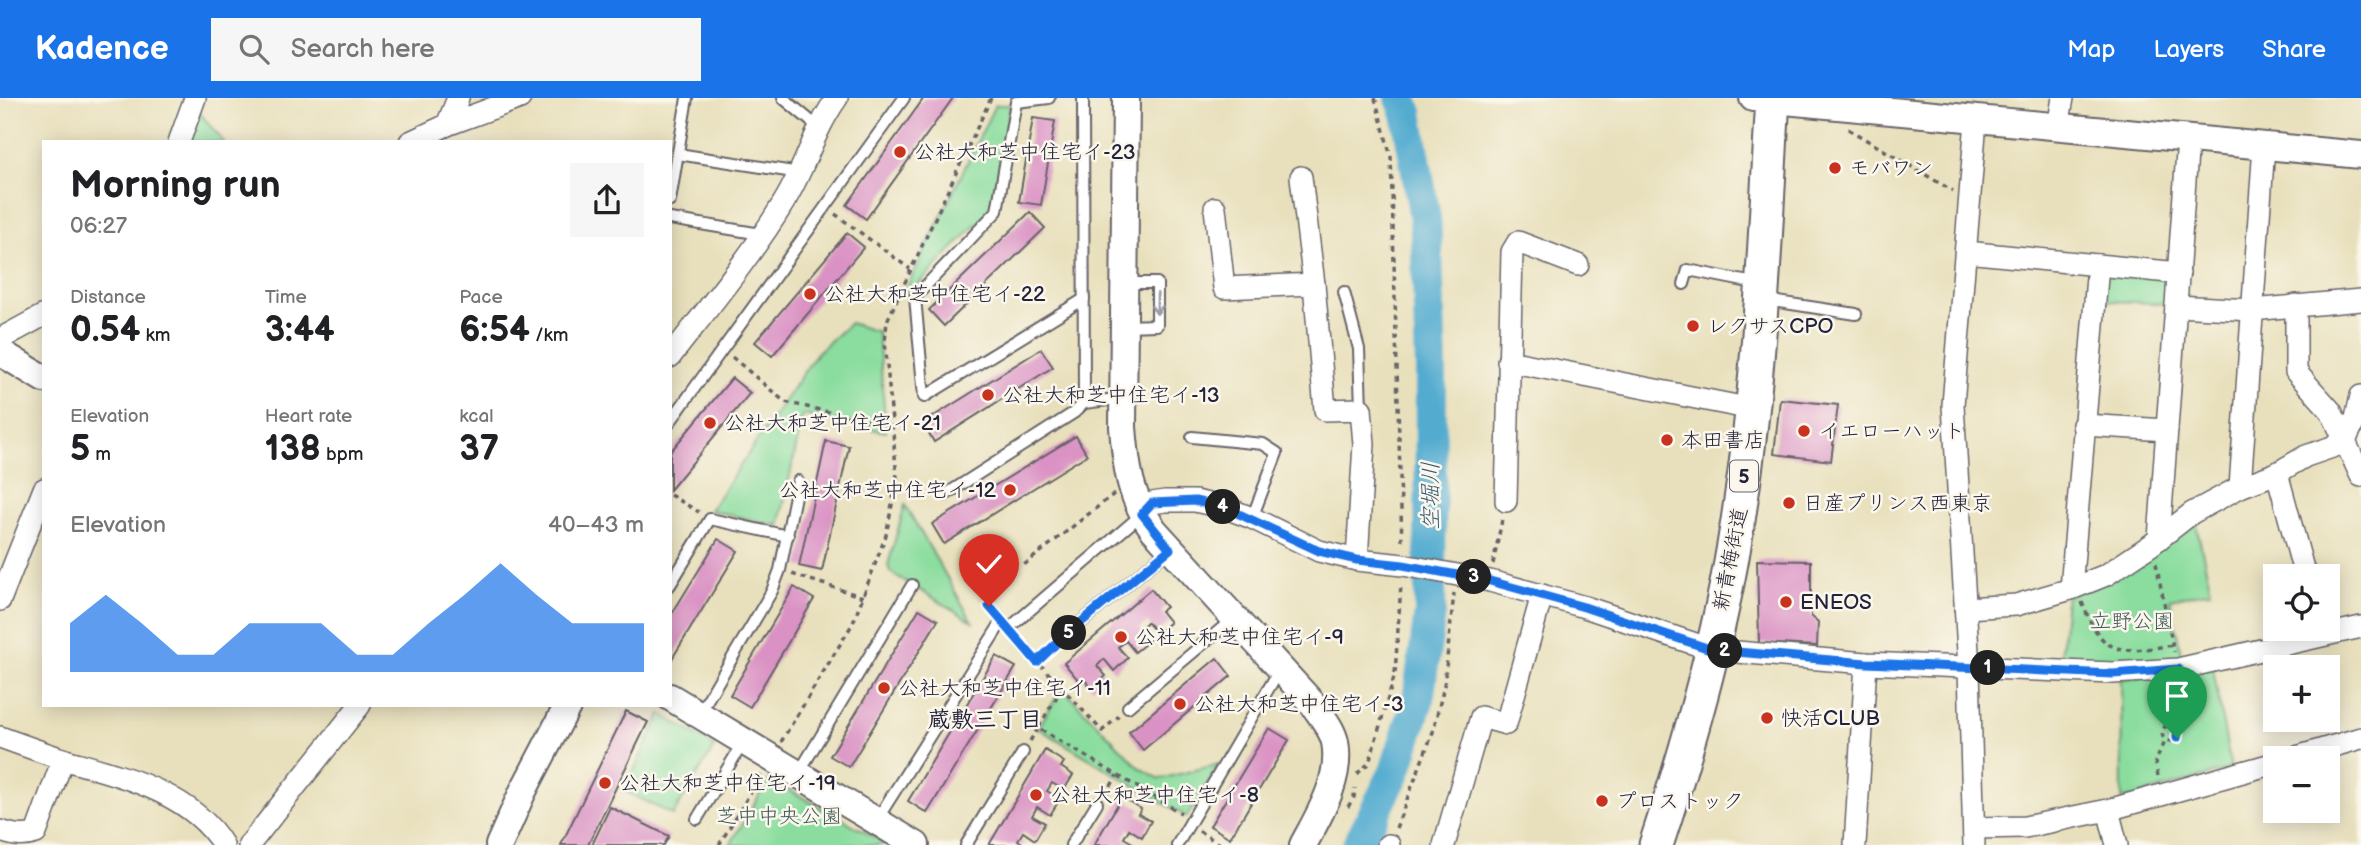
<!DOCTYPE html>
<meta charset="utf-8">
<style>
:root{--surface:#fff;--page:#f6f6f6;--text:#202124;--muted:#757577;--accent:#1a73e8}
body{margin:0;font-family:"Balsamiq Sans","Klee One",sans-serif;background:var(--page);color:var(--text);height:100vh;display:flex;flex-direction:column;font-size:26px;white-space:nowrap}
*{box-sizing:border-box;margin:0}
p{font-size:23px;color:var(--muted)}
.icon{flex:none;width:38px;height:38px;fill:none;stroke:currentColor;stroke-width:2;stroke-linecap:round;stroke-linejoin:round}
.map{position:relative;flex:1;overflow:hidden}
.panel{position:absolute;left:42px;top:42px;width:630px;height:567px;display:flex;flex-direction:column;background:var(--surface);border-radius:0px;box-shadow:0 4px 18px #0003}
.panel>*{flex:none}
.fabs{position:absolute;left:2263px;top:466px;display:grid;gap:14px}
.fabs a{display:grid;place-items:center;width:77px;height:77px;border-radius:0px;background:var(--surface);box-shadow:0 4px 18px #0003;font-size:35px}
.pin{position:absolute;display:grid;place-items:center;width:60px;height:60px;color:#fff;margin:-72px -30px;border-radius:50% 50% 50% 0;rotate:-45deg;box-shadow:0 0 7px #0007}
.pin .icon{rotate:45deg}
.km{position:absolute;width:35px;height:35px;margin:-18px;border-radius:50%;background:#222;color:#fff;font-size:19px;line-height:35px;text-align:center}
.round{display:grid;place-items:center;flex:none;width:74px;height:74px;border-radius:0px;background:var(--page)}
.overview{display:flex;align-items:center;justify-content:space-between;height:119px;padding:0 28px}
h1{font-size:38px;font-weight:700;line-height:52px}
.metrics{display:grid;grid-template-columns:repeat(3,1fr);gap:10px;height:119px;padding:7px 28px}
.metrics div{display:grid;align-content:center}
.metrics b{font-size:35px;font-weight:700}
.metrics small{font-size:19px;font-weight:400}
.metrics p{font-size:19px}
.chart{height:196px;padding:14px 28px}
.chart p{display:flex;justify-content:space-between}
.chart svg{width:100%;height:126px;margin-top:7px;fill:var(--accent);opacity:.7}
header{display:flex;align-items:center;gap:42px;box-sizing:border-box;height:98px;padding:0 35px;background:var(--accent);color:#fff}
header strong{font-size:33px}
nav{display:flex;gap:38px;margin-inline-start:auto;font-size:24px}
.search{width:490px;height:63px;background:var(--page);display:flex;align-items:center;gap:18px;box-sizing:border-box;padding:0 24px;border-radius:0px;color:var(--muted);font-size:26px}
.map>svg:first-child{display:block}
.green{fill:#8add9e;stroke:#56806c;stroke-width:2}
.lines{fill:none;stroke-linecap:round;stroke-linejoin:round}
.river{stroke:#52acd0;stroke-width:32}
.building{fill:#da92c4}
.service-casing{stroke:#676468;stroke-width:14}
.minor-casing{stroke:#676468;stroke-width:24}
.tertiary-casing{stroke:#676468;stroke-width:30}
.primary-casing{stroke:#676468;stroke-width:37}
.path{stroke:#676468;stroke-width:3.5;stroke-dasharray:5 5;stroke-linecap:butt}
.service{stroke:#fff;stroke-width:10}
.minor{stroke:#fff;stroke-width:21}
.tertiary{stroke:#fff;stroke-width:26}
.primary{stroke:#fff;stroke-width:33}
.oneway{stroke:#9c9ca7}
.route-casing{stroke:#fff;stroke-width:14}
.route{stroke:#1a73e8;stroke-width:9}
.poi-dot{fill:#c8321e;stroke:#fbf7ec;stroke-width:2.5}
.labels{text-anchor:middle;stroke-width:5;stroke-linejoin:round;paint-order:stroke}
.shield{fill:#fbf7ec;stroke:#636270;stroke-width:2}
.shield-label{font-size:19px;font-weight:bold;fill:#22223b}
.poi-label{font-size:21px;fill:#22223b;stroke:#fbf7ec;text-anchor:start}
.street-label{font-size:21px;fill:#22223b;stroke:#fbf7ec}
.park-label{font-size:21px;fill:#415a59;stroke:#fbf7ec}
.water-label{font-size:23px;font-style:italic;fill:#355977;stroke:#fbf7ec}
.neighbourhood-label{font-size:23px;font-weight:bold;fill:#22223b;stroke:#fbf7ec}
</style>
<header>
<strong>Kadence</strong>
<div class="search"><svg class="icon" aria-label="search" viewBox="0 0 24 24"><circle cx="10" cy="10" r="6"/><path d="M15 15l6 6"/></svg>Search here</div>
<nav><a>Map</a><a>Layers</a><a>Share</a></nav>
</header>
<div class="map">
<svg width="2361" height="747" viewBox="0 0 2361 747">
<rect width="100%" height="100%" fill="#fbf7ec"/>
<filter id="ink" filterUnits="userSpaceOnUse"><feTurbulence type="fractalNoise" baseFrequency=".0143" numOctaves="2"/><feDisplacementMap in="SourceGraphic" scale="14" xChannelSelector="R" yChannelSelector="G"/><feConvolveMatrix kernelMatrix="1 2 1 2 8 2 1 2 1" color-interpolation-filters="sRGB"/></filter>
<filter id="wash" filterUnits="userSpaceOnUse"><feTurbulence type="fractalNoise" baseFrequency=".00686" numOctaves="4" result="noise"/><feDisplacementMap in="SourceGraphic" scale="28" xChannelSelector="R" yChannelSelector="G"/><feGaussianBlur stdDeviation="1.57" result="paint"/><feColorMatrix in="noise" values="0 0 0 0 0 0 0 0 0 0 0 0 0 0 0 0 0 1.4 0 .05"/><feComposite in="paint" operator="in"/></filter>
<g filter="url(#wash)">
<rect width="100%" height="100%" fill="#e8e0bc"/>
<!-- green -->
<g class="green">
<polygon points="995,7 1010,7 992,110 910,195 905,193"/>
<polygon points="198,13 224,44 187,44"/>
<polygon points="2099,169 2171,176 2168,206 2096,202"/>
<polygon points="850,225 878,234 886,334 803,317 779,428 710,412 817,255"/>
<polygon points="905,407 972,523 890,474 888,467"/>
<polygon points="2195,421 2211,493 2170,501 2183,565 2114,566 2060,564 2066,500"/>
<polygon points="2213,570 2231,671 2122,702 2121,581"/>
<polygon points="1062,590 1139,669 1160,681 1219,666 1187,719 1038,630"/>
<polygon points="661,616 715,648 673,717 624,693"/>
<polygon points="769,681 884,744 882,747 730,747"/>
</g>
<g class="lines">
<!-- river -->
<polyline class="river" points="1358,747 1395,674 1418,602 1430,515 1431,269 1427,155 1425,120 1407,15 1401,0"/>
</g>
<g id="blocks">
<!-- building -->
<g class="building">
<polygon points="924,0 953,0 866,121 847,107"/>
<polygon points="1033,20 1055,23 1041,107 1019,104"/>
<polygon points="1030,114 1045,130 944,228 929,212"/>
<polygon points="847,135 864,149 772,258 755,244"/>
<polygon points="1041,251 1053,269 934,344 923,325"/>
<polygon points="732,280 750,295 670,392 670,354"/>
<polygon points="1780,301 1838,307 1831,363 1774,356"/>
<polygon points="1076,338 1087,357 944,446 932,426"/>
<polygon points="826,343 849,348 822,473 799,468"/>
<polygon points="718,441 738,453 670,564 670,519"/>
<polygon points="1757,462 1811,463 1811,518 1818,524 1817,548 1759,545"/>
<polygon points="794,489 814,501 750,609 730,597"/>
<polygon points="1151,491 1166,509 1161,513 1170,524 1157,535 1147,524 1140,531 1150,542 1135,554 1126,543 1118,549 1128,560 1114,573 1104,561 1097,568 1106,578 1092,590 1083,580 1079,583 1064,565"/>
<polygon points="919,511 938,522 849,669 830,658"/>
<polygon points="996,558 1016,569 927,715 908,703"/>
<polygon points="1217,560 1231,578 1143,652 1129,634"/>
<polygon points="626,613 648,624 588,747 561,747"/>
<polygon points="1269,630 1289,642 1230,740 1210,728"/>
<polygon points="1045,652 1064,664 1061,669 1073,677 1064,692 1052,685 1047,693 1060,701 1050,717 1037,709 1032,718 1045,725 1035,742 1023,734 1018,742 1025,747 989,747"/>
<polygon points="1122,699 1141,711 1138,716 1151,723 1142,739 1129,731 1124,740 1136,747 1094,747"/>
<polygon points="610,709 669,738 664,747 592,747"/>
</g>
</g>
</g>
<g filter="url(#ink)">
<use href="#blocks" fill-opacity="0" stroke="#676468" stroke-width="2"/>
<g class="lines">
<defs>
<g id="service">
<polyline points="783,0 818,29"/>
<polyline points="1049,0 1016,4 997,113 915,199 924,299 1084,201"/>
<polyline points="1083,0 1084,305 1124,300"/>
<polyline points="678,56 800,75"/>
<polyline points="670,103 687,0"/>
<polyline points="670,121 761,136"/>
<polyline points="1125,185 1157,185 1157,227 1125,228"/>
<polyline points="1684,186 1688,172 1759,186"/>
<polyline points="1344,194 1359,251 1361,311"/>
<polyline points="1765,202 1856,216"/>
<polyline points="670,324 904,0"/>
<polyline points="1192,339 1263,346 1277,355 1252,420"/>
<polyline points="945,397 1075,314 1084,305"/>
<polyline points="670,487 710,421 788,438"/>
<polyline points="1015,525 1142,416"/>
<polyline points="1062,540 1170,451"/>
<polyline points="1128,609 1234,520"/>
<polyline points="699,616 772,493 780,472 798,383"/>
<polyline points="798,676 912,487"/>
<polyline points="697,721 744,643"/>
<polyline points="876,723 1001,525"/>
<polyline points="966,747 1023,654"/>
<polyline points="1071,747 1097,705"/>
<polyline points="1177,747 1280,571"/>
</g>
<g id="minor">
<polyline points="447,27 458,0"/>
<polyline points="2058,29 2063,0"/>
<polyline points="179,44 195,0"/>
<polyline points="410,44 447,27 520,0"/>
<polyline points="1301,79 1314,186 1325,312 1361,311 1364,346 1357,462"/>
<polyline points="1215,110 1224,190 1314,186"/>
<polyline points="1966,154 2179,175"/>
<polyline points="2296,207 2296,274 2331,313 2361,378"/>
<polyline points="2176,208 2252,212 2361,202"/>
<polyline points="0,241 44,217"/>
<path d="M670,259C708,210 752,157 784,104C805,70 814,32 837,0"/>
<polyline points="1508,263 1752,311"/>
<polyline points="2083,327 2167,332"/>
<polyline points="2277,375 2305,478"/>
<polyline points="2240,389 2264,48"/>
<polyline points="1506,403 1512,154 1518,144 1578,167"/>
<polyline points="1142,416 1152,405 1165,403 1195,403 1226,410 1252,420 1319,453 1357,462 1403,467 1490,483 1585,509 1713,552 1866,565 2113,575 2178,571 2361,529"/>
<polyline points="2159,441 2188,41"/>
<polyline points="2071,491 2098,167"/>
<polyline points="0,502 44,391"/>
<polyline points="1965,510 2016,507 2071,491 2106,477 2151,447 2192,415 2240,389 2277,375 2306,358 2344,345 2356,320 2361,298"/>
<path d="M0,639C22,647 44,655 66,662C121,678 191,694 223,747"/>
<polyline points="2293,660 2361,640"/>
<polyline points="2108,712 2117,747"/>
<polyline points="1974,730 2025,729 2108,712 2275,665"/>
<path d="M0,733C13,737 23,740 36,735L63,661"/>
<polyline points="249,747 360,607"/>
<polyline points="1388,747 1389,747"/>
<polyline points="1444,747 1481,619 1506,626 1542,497"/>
<polyline points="1855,747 1866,565"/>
<polyline points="1974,747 1969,570 1953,307 1976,22"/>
</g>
<g id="tertiary">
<path d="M1126,0L1123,329C1126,368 1130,401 1154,432L1313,606C1321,618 1332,630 1335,644C1342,681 1319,717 1303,747"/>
<polyline points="1753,0 2361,57"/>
<polyline points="0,254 44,281"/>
<polyline points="670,599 916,747"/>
<polyline points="499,747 523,693 568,607"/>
</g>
<path id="primary" d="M1656,747C1693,634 1725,520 1741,402C1761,269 1765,134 1773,0"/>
</defs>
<!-- service casing -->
<use href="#service" class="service-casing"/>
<!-- minor casing -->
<use href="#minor" class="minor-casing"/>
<!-- tertiary casing -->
<use href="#tertiary" class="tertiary-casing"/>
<!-- primary casing -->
<use href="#primary" class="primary-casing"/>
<!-- path -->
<g class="path">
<polyline points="1375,0 1391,59 1402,447"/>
<polyline points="1848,31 1953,93"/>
<polyline points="835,116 910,171"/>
<polyline points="732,259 785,304 894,329"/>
<polyline points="670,397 699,414"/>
<polyline points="2156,465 2174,554"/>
<polyline points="1493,466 1502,422"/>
<polyline points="1024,467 1114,396"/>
<polyline points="792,476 863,499"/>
<path d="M2082,504C2103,560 2120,555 2173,547"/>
<polyline points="989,508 994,515"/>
<polyline points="1013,537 1102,633 1119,618"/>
<polyline points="1037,564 1053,549"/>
<polyline points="1062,590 1038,630 1181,715"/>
<circle cx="2170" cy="635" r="8"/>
<polyline points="2174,628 2182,605 2180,589"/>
<polyline points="1030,643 1038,630"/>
<polyline points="781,644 853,525 886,437 897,381 885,243 887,223 991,0"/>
<polyline points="1357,676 1369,665 1395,576 1401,486"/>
<polyline points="2158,678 2155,664 2166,642"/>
<polyline points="1106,697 1117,677"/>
<polyline points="1348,709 1354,699 1355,690"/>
<polyline points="1396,730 1433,634 1444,588 1454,495"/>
<polyline points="1199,733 1221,747"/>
<polyline points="719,747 761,677"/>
</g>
<!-- service -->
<use href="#service" class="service"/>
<!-- minor -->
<use href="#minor" class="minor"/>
<!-- tertiary -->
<use href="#tertiary" class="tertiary"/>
<!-- primary -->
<use href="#primary" class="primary"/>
</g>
<!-- one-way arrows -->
<defs><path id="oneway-shaft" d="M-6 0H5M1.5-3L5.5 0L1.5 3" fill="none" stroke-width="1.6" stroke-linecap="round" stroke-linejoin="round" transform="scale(1.75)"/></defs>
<use class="oneway" href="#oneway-shaft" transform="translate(1157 206) rotate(91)"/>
</g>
<g class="lines" filter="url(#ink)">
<defs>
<polyline id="route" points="989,508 1037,564 1062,540 1170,451 1142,416 1152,405 1195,403 1226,410 1319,453 1357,462 1403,467 1490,483 1584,509 1713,552 1866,565 2113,576 2178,571 2182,605 2174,628 2178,632 2177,640"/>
</defs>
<!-- route casing -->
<use href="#route" class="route-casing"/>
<!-- route -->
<use href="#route" class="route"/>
</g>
<!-- markers -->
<g class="poi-dot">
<circle cx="900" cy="54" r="7"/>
<circle cx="1835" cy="70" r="7"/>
<circle cx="810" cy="196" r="7"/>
<circle cx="1693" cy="228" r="7"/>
<circle cx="988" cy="297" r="7"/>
<circle cx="710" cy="325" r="7"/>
<circle cx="1804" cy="333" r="7"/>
<circle cx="1667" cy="342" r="7"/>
<circle cx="1010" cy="392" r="7"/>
<circle cx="1789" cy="405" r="7"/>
<circle cx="1786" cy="504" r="7"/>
<circle cx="1121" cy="539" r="7"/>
<circle cx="884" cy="590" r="7"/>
<circle cx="1180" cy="606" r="7"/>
<circle cx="1767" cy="620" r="7"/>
<circle cx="605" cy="685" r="7"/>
<circle cx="1036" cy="697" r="7"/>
<circle cx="1602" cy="703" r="7"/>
</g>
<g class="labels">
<!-- shield labels -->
<rect class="shield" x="1730" y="362.5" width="28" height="31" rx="5"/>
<g class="shield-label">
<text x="1744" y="385">5</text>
</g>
<!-- poi labels -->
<g class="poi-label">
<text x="914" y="61">公社大和芝中住宅イ-23</text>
<text x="1849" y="77">モバワン</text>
<text x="824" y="203">公社大和芝中住宅イ-22</text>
<text x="1707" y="235">レクサスCPO</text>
<text x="1002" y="304">公社大和芝中住宅イ-13</text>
<text x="724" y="332">公社大和芝中住宅イ-21</text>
<text x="1818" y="340">イエローハット</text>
<text x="1681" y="349">本田書店</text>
<text x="996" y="399" text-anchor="end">公社大和芝中住宅イ-12</text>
<text x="1803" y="412">日産プリンス西東京</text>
<text x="1800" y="511">ENEOS</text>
<text x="1135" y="546">公社大和芝中住宅イ-9</text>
<text x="898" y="597">公社大和芝中住宅イ-11</text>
<text x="1194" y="613">公社大和芝中住宅イ-3</text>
<text x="1781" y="627">快活CLUB</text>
<text x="619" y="692">公社大和芝中住宅イ-19</text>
<text x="1050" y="704">公社大和芝中住宅イ-8</text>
<text x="1616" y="710">プロストック</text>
</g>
<!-- street labels -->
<g class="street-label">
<text transform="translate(1730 461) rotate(-79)" y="7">新青梅街道</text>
</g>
<!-- park labels -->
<g class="park-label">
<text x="2132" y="530">立野公園</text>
<text x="779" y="725">芝中中央公園</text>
</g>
<!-- water labels -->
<g class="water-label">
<text transform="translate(1430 398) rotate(-90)" y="8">空堀川</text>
</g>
<!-- neighbourhood labels -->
<g class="neighbourhood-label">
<text x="985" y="629">蔵敷三丁目</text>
</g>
</g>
</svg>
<div class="fabs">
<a><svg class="icon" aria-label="locate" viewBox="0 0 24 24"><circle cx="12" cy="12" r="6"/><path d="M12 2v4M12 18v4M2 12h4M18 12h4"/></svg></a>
<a>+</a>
<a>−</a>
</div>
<div class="pin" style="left:2177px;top:640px;background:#1e9e55"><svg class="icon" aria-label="arrive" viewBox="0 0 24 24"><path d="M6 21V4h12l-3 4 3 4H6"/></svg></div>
<div class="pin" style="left:989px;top:508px;background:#d93025"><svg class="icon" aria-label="check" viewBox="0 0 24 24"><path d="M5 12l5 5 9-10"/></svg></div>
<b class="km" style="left:1988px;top:570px">1</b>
<b class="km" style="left:1725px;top:553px">2</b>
<b class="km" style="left:1474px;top:479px">3</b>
<b class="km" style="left:1223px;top:409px">4</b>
<b class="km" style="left:1069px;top:535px">5</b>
<section class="panel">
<div class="overview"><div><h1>Morning run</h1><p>06:27</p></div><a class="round"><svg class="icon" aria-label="share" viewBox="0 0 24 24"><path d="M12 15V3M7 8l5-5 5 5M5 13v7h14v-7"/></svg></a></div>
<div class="metrics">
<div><p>Distance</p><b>0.54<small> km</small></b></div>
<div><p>Time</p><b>3:44</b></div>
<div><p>Pace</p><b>6:54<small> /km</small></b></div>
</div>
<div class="metrics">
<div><p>Elevation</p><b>5<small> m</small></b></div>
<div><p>Heart rate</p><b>138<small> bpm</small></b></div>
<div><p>kcal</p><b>37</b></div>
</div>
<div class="chart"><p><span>Elevation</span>40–43 m</p>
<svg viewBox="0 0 160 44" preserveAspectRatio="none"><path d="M0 44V27L10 17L20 27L30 38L40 38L50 27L60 27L70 27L80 38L90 38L100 27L110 17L120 6L130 17L140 27L150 27L160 27V44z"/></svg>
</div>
</section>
</div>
